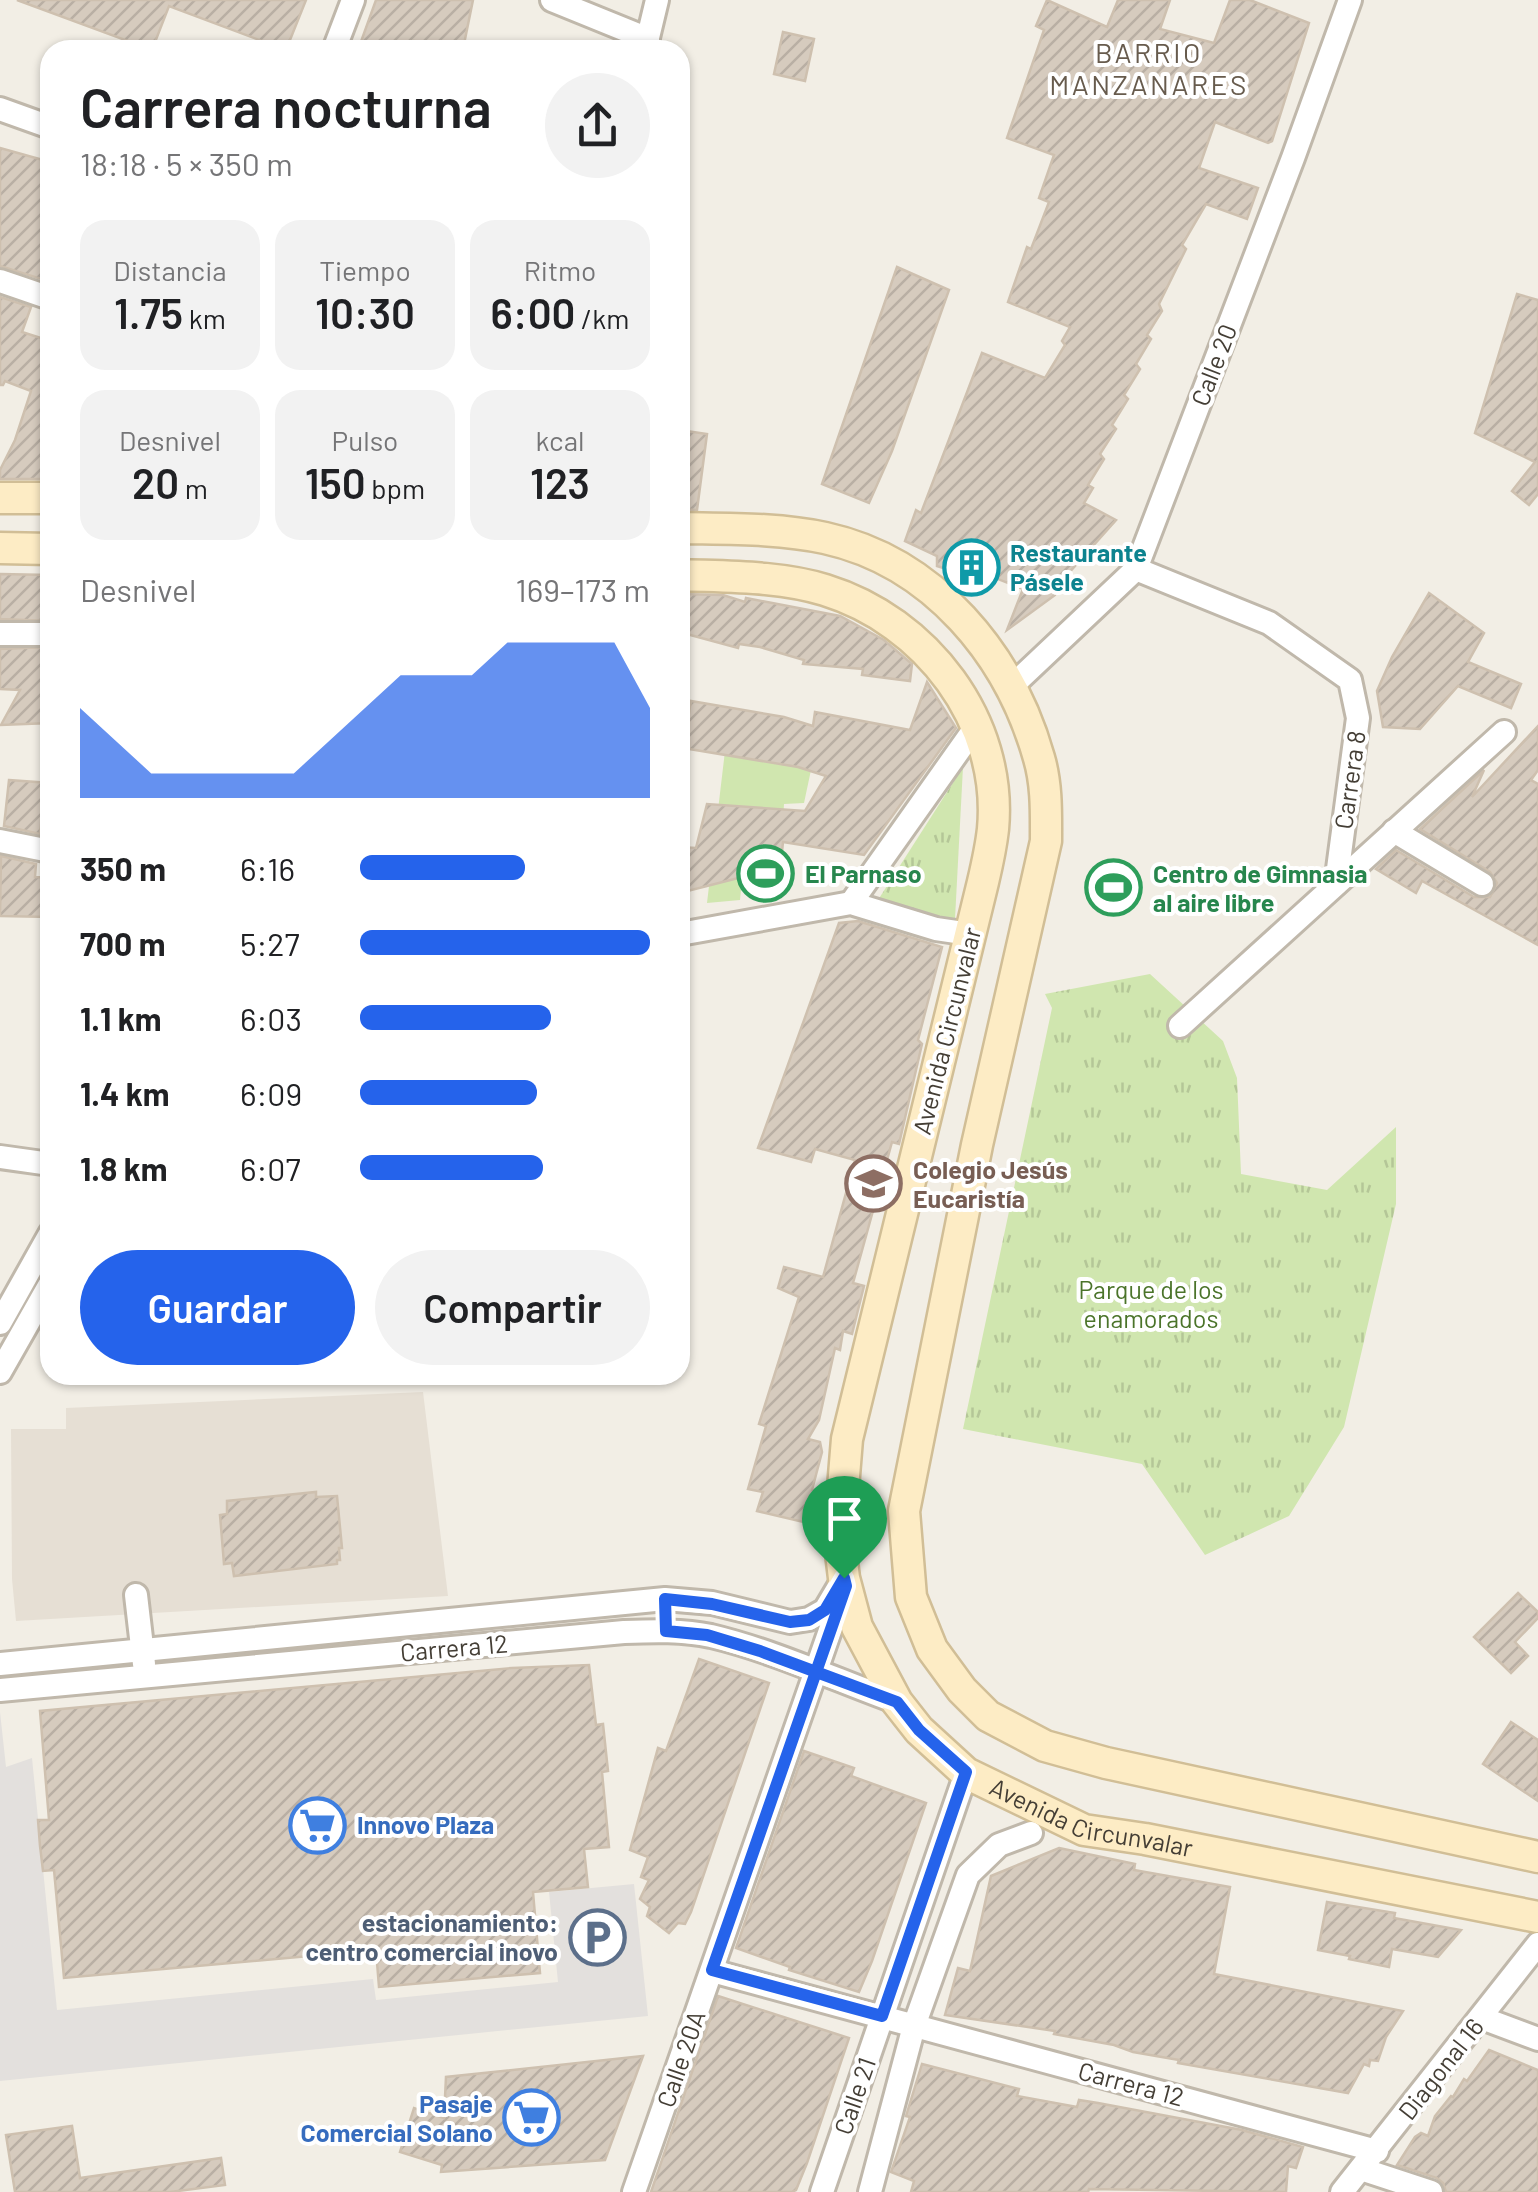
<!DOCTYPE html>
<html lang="es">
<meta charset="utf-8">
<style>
:root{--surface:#fff;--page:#f2f2f2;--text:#202124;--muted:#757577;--accent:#2563eb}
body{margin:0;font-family:Barlow,sans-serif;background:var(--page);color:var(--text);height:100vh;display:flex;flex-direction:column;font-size:38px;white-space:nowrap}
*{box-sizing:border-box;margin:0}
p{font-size:32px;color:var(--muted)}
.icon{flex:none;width:55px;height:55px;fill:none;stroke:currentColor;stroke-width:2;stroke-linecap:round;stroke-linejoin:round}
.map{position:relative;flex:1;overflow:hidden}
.sheet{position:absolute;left:40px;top:40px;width:650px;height:1345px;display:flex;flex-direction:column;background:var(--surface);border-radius:30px;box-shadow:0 2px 8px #0004}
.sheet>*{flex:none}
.pin{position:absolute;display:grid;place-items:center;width:85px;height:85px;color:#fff;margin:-102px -42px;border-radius:50% 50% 50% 0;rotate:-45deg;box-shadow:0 0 10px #0007}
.pin .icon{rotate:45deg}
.round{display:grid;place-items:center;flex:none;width:105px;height:105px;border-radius:52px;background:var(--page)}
.head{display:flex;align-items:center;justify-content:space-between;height:170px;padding:0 40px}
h1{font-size:55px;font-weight:600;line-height:75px}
.figures{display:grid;grid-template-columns:repeat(3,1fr);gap:15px;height:170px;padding:10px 40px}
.figures div{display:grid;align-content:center;border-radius:25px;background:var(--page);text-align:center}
.figures b{font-size:42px;font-weight:600}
.figures small{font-size:28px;font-weight:400}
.figures p{font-size:28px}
.chart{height:280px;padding:20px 40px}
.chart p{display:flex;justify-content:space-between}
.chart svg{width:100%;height:180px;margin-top:10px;fill:var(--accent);opacity:.7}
.button{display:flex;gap:20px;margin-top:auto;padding:20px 40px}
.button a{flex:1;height:115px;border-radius:60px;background:var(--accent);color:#fff;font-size:40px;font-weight:600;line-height:115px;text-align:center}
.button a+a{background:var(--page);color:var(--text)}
ul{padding:0 40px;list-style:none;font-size:32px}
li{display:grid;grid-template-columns:160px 120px 1fr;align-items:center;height:75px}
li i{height:25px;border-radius:12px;background:var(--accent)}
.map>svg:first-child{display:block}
.residential{fill:#e6dfd4}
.green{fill:#d0e6af}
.park{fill:url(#park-tufts)}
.parking{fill:#e3e0dd}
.building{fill:url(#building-hatch);stroke:#cec0af;stroke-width:2.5}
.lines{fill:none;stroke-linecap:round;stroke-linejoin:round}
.minor-casing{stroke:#c0b8ab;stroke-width:28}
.secondary-casing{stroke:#d1be96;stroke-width:35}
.minor{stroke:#fff;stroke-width:22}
.secondary{stroke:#fdecc5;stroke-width:30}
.route-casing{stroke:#fff;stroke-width:20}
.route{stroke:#2563eb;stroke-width:12}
.labels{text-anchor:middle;stroke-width:8;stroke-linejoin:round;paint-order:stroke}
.street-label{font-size:25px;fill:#443e35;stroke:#fff}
.culture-label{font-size:25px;font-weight:bold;fill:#0d838f;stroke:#fff;text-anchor:start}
.leisure-label{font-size:25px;font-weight:bold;fill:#27864d;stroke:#fff;text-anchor:start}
.education-label{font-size:25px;font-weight:bold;fill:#785e54;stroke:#fff;text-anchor:start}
.park-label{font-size:25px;fill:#4b742a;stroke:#fff}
.shop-label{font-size:25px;font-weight:bold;fill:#366cbe;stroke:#fff;text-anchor:start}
.service-label{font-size:25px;font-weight:bold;fill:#4e5e75;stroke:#fff;text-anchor:end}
.neighbourhood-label{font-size:28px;letter-spacing:2.5px;fill:#675b4d;stroke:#fff}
</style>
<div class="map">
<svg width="1538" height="2192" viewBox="0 0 1538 2192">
<defs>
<pattern id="park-tufts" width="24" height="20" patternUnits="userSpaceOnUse" patternTransform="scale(2.5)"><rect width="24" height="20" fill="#d0e6af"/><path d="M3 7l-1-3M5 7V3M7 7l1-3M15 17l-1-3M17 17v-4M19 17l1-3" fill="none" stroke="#b4c697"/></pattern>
<pattern id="building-hatch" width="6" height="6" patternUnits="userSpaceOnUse" patternTransform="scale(2.5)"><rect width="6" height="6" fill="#d6cbbe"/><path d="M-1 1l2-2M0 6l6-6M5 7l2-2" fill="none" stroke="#b9afa4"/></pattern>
</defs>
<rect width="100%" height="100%" fill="#f2eee5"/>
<!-- residential -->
<polygon class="residential" points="423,1392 448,1596 16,1621 12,1579 11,1429 66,1429 66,1408"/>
<!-- green -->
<polygon class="green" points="725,751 811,770 804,803 784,804 783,820 748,815 740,900 707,903"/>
<!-- park -->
<g class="park">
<polygon points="963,767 955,919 918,918 878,900"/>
<polygon points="1150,974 1223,1041 1237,1078 1241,1174 1327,1190 1396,1127 1396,1204 1344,1427 1289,1516 1205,1555 1142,1464 963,1429 1052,1008 1045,994"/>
</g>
<!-- parking -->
<polygon class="parking" points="0,1712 6,1767 32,1758 57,2010 373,1979 376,2000 558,1982 549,1892 634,1884 648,2016 0,2081"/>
<!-- building -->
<g class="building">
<polygon points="17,0 306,0 286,50 169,6 152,50"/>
<polygon points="376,0 473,0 463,49 414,41 413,50 358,50"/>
<polygon points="1047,0 1107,27 1118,0 1170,0 1160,29 1214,43 1230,0 1250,0 1309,23 1272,141 1268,143 1215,122 1199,168 1258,188 1247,219 1206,204 1182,245 1186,249 1159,304 1162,311 1147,335 1151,339 1136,364 1140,369 1124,395 1128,399 1112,425 1116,429 1100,454 1104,459 1088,485 1093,488 1084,503 1116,520 1059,584 1055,595 1007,630 1023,589 978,571 975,578 937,566 937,556 905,541 916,510 921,513 982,353 1045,378 1065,345 1062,341 1070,327 1008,302 1027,247 1031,249 1049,202 1039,198 1054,155 1007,138 1044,30 1036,26"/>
<polygon points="783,32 814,39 805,81 774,74"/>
<polygon points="0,148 50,162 50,278 42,275 41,279 0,266"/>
<polygon points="897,267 949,290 892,451 869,503 822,484"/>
<polygon points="1517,294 1538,300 1538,494 1529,505 1512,491 1535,462 1475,433"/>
<polygon points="0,297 31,307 22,332 50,341 50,479 0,479 0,470 15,440 31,391 5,381 3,385 0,385"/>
<polygon points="680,430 707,434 697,510 680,509"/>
<polygon points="0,574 50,575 50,621 0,619"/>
<polygon points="1429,593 1484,633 1468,662 1521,684 1511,708 1458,686 1420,729 1383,727 1377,691 1392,657"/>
<polygon points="680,594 723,595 745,602 746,598 840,616 884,640 912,664 910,681 862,675 863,669 803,664 804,660 760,647 739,644 738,648 683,633 683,629 680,629"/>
<polygon points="50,647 50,723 1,725 20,690 0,689 0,649"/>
<polygon points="927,682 956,728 864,855 783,842 779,882 749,886 750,875 680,893 680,847 696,848 707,804 805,811 826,776 798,767 683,748 691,701 784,717 813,726 815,712 910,730"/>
<polygon points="1538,726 1538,770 1531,780 1538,784 1538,945 1422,881 1416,893 1376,869 1396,850 1474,897 1490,897 1497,883 1490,872 1420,829 1484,770 1472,797"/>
<polygon points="9,780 50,783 50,808 43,807 40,834 4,826"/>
<polygon points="1,856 36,864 35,877 50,878 50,917 0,916"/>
<polygon points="858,921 942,947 918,1040 922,1044 899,1144 892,1142 853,1283 864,1286 852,1334 843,1331 840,1350 835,1348 819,1420 808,1439 820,1442 822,1452 812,1490 818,1492 812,1524 757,1511 763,1492 748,1489 766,1426 759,1424 799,1297 778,1288 784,1267 823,1277 855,1160 815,1149 811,1162 758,1148 839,923"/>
<polygon points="316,1492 316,1497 337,1496 342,1548 339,1548 340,1560 337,1560 337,1564 234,1576 232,1563 224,1564 220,1515 227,1514 227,1501"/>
<polygon points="1518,1593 1538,1612 1538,1618 1515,1642 1528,1656 1511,1673 1474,1637"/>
<polygon points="699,1659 769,1683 691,1912 685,1924 678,1923 669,1933 647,1916 650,1907 640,1899 649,1880 641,1877 648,1857 630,1850 658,1748 666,1751"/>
<polygon points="589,1665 596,1725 603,1724 608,1771 602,1772 609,1847 584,1849 588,1887 533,1892 540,1973 379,1987 376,1950 64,1978 54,1870 43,1871 40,1846 38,1820 49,1820 40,1711 512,1668"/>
<polygon points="1511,1722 1538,1740 1538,1801 1483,1764"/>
<polygon points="804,1751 854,1768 851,1776 926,1803 872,1961 859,1992 789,1970 790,1967 736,1948"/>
<polygon points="1059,1848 1135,1864 1134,1870 1230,1887 1214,1974 1403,2011 1386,2037 1378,2061 1370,2060 1369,2066 1364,2064 1348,2093 1178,2063 1179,2060 1133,2052 1114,2045 1054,2034 1055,2031 945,2015 958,1968 970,1971 991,1876"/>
<polygon points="1327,1902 1395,1913 1394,1918 1461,1930 1438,1957 1392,1949 1389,1967 1349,1959 1350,1956 1318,1950"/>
<polygon points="718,1996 849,2038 807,2163 796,2190 792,2192 651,2192"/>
<polygon points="1489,2050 1538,2070 1538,2192 1446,2192 1443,2183 1437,2178 1397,2165 1415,2137 1421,2133 1428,2136 1435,2116 1451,2096 1453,2097 1464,2079 1467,2081"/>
<polygon points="643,2056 605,2160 441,2172 442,2165 400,2152 414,2108 444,2118 446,2077"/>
<polygon points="922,2064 1019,2089 1017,2096 1077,2107 1079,2100 1098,2103 1242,2130 1303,2147 1296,2168 1288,2166 1286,2192 1089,2189 1088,2192 911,2192 914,2181 891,2172 910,2117 906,2116"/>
<polygon points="72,2126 80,2178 221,2158 225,2185 170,2192 15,2192 6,2135"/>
</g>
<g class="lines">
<defs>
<g id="minor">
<polyline points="552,0 648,39"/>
<polyline points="334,50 353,0"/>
<polyline points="645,50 657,0"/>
<polyline points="0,109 50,127"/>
<polyline points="0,281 50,298"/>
<polyline points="1136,569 1269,623 1350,680 1358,718 1336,884"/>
<polyline points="0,634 43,634"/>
<polyline points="1012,686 1136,569 1293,158 1350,0"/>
<polyline points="1394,831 1482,884"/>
<polyline points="0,841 50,851"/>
<polyline points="851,903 977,725"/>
<polyline points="680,934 851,903 936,929 970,934"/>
<polyline points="1180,1026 1504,732"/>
<polyline points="0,1157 50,1164"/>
<polyline points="0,1323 50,1234"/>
<polyline points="0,1372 50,1284"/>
<polyline points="136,1595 144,1664"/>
<polyline points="0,1664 665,1599 712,1603 790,1622 809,1619 825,1610 844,1578"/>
<path d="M0,1690L624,1632C653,1631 683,1630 711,1636C774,1651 836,1680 897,1702"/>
<polyline points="712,1971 1377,2151"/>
<polyline points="1482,2018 1538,2039"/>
<polyline points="1361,2169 1431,2192"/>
<polyline points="634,2192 841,1599"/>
<polyline points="822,2192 966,1773"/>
<polyline points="870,2192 914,2026 968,1875 999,1845 1031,1833"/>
<polyline points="1342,2192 1538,1944"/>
</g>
<g id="secondary">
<polyline points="0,498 50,498"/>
<path d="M680,528C727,529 779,528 825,538C934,562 1010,655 1039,758C1047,785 1046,814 1046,841L977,1145L904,1511L911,1597L932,1649L962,1690L988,1716L1045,1746L1106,1763L1538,1857"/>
<polyline points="0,548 50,549"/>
<path id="s1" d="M680,575C727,577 780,576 825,590C926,621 1003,721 993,829C991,847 987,865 983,882L847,1439L839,1537L844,1578L857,1627L897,1702L919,1730L966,1773L1084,1830L1145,1839L1538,1917"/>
</g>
</defs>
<!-- minor casing -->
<use href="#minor" class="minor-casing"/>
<!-- secondary casing -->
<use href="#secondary" class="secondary-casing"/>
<!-- minor -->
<use href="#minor" class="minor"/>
<!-- secondary -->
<use href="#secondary" class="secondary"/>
</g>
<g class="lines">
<defs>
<polyline id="route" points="844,1578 825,1610 809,1620 790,1622 712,1604 665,1599 666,1631 707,1635 760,1651 897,1702 919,1730 966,1772 882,2016 712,1970 846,1586 844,1578"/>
</defs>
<!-- route casing -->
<use href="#route" class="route-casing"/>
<!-- route -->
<use href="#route" class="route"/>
</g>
<!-- icons -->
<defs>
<symbol id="building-ring" viewBox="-11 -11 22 22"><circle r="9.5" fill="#fff" stroke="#0f9aa8" stroke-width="1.5"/><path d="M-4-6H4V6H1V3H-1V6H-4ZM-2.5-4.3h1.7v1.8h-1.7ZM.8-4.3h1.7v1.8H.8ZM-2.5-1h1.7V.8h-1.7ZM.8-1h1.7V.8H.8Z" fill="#0f9aa8"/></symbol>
<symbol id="stadium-ring" viewBox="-11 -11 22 22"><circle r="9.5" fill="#fff" stroke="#2e9e5b" stroke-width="1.5"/><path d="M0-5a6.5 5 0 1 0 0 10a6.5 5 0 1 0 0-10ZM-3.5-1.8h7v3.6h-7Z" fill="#2e9e5b"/></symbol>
<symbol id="school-ring" viewBox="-11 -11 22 22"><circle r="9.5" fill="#fff" stroke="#8d6e63" stroke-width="1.5"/><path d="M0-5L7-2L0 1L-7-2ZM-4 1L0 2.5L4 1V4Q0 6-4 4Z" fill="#8d6e63"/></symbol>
<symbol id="supermarket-ring" viewBox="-11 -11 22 22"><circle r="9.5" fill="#fff" stroke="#3f7fe0" stroke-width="1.5"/><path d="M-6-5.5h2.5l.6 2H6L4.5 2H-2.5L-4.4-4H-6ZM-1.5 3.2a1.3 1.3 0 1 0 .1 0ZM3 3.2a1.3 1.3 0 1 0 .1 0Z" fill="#3f7fe0"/></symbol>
<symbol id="parking-ring" viewBox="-11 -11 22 22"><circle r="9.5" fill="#fff" stroke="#5c6f8a" stroke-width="1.5"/><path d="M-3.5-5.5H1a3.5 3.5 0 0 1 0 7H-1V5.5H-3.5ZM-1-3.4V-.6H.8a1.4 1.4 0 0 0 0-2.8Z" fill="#5c6f8a"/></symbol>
</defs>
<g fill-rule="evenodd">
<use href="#building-ring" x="940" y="536" width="63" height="63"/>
<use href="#stadium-ring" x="734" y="842" width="63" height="63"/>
<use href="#stadium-ring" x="1082" y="856" width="63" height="63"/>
<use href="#school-ring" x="842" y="1152" width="63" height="63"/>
<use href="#supermarket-ring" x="286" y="1794" width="63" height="63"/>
<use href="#parking-ring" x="566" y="1906" width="63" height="63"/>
<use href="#supermarket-ring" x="500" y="2086" width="63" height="63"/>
</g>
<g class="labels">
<!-- street labels -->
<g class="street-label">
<text transform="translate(1214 365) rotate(-69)" y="9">Calle 20</text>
<text transform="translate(1350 780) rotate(-82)" y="9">Carrera 8</text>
<text transform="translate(947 1031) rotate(-76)" y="9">Avenida Circunvalar</text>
<text transform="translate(454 1648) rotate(-5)" y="9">Carrera 12</text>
<text dy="9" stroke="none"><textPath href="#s1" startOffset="1598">Avenida Circunvalar</textPath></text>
<text transform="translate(681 2059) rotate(-71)" y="9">Calle 20A</text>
<text transform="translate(1441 2069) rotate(-52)" y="9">Diagonal 16</text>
<text transform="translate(1131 2084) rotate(15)" y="9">Carrera 12</text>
<text transform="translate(855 2096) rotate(-71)" y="9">Calle 21</text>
</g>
<!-- culture labels -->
<g class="culture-label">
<text x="1010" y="562">Restaurante<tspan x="1010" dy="29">Pásele</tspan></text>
</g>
<!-- leisure labels -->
<g class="leisure-label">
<text x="805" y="883">El Parnaso</text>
<text x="1153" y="883">Centro de Gimnasia<tspan x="1153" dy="29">al aire libre</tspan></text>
</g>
<!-- education labels -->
<g class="education-label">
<text x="913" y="1179">Colegio Jesús<tspan x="913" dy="29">Eucaristía</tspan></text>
</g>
<!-- park labels -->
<g class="park-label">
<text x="1151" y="1299">Parque de los<tspan x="1151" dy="29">enamorados</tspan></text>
</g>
<!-- shop labels -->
<g class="shop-label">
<text x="357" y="1834">Innovo Plaza</text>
<text x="493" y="2113" text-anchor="end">Pasaje<tspan x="493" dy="29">Comercial Solano</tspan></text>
</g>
<!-- service labels -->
<g class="service-label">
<text x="558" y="1932">estacionamiento:<tspan x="558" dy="29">centro comercial inovo</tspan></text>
</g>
<!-- neighbourhood labels -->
<g class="neighbourhood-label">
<text x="1149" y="63">BARRIO<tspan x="1149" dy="32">MANZANARES</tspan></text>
</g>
</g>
</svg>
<div class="pin" style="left:844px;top:1578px;background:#1e9e55"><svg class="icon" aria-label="arrive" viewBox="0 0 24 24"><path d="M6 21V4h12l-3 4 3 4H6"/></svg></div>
<section class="sheet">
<div class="head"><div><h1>Carrera nocturna</h1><p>18:18 · 5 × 350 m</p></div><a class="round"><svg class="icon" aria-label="share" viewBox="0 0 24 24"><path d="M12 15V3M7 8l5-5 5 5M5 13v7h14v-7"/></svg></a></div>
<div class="figures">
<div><p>Distancia</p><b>1.75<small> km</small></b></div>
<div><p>Tiempo</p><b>10:30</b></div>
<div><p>Ritmo</p><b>6:00<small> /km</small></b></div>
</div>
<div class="figures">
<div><p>Desnivel</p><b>20<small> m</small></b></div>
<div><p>Pulso</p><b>150<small> bpm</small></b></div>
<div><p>kcal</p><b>123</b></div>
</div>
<div class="chart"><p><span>Desnivel</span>169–173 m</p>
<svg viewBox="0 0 160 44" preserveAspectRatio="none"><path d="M0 44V22L10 30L20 38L30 38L40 38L50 38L60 38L70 30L80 22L90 14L100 14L110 14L120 6L130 6L140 6L150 6L160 22V44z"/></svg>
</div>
<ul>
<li><b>350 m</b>6:16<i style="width:57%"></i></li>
<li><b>700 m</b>5:27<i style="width:100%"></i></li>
<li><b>1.1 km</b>6:03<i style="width:66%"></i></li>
<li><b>1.4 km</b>6:09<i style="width:61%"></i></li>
<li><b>1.8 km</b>6:07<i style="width:63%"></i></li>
</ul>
<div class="button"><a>Guardar</a><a>Compartir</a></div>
</section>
</div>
